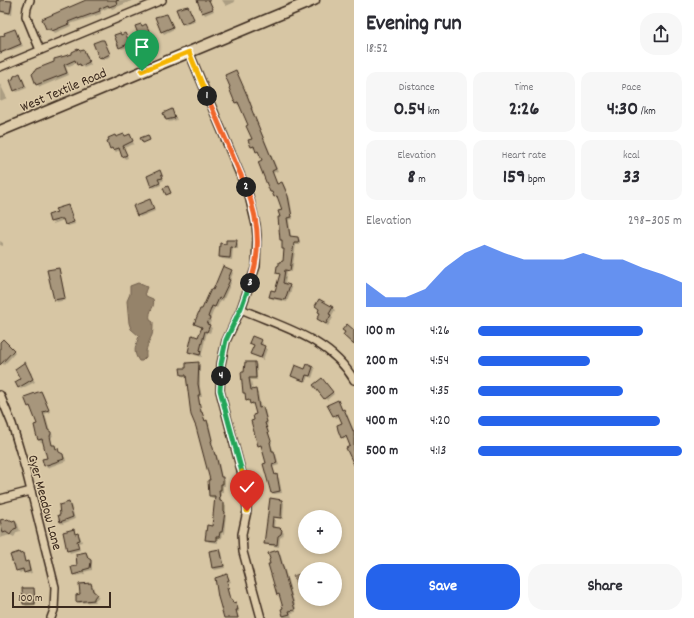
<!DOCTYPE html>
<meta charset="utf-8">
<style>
:root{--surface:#fff;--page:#f7f7f7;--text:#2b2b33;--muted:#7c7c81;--accent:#2563eb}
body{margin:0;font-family:Dekko,sans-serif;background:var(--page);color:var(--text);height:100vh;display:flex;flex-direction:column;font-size:15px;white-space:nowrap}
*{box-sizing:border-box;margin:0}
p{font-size:13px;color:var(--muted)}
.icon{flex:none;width:22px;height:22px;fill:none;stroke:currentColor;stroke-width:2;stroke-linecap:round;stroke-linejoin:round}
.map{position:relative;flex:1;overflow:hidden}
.panel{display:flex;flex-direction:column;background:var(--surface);width:340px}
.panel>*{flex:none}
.tools{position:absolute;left:298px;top:510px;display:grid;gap:8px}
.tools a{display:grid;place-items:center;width:44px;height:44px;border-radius:50%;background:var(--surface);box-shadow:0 2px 6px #0003;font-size:20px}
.scale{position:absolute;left:12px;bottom:10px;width:99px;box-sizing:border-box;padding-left:4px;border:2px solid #3b2a1e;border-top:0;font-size:11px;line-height:14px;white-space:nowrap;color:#3b2a1e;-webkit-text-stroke:3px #deccaa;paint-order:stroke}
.pin{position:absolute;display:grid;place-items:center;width:34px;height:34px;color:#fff;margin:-41px -17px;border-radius:50% 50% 50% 0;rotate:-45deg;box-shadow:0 0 4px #0007}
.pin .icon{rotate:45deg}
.km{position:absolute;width:20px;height:20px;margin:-10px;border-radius:50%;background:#222;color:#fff;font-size:11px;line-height:20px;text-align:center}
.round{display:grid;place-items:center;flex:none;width:42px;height:42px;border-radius:16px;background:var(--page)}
.summary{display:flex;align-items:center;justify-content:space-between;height:68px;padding:0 12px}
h1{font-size:22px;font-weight:700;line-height:30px}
.metrics{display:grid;grid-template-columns:repeat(3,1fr);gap:6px;height:68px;padding:4px 12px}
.metrics div{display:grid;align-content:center;border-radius:10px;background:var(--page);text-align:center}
.metrics b{font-size:20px;font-weight:700}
.metrics small{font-size:11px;font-weight:400}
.metrics p{font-size:11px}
.chart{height:112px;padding:8px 12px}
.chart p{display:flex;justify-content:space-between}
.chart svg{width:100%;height:72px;margin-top:4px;fill:var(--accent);opacity:.7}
.button{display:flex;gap:8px;margin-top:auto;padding:8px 12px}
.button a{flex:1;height:46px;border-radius:16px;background:var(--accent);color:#fff;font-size:16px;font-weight:700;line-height:46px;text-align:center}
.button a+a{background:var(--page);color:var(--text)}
ul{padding:0 12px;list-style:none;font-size:13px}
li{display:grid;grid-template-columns:64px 48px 1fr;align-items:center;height:30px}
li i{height:10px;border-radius:5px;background:var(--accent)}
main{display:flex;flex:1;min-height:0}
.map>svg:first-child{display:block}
.water{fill:#95836b;stroke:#715f4c}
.shadow{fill:#0003}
.building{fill:#a7967b;stroke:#3b2a1e}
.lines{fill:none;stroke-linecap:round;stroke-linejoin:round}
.street-casing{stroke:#3b2a1e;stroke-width:10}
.secondary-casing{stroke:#3b2a1e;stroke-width:13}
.street{stroke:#deccaa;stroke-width:7}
.secondary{stroke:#deccaa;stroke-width:10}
.split-1-casing{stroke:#fff;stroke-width:8}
.split-2-casing{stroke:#fff;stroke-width:8}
.split-3-casing{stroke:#fff;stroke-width:8}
.split-4-casing{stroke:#fff;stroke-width:8}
.split-5-casing{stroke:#fff;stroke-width:8}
.split-6-casing{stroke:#fff;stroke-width:8}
.split-1{stroke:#f5b400;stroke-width:5}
.split-2{stroke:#f0652b;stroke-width:5}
.split-3{stroke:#f0652b;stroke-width:5}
.split-4{stroke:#22a559;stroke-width:5}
.split-5{stroke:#22a559;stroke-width:5}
.split-6{stroke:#f5b400;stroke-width:5}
.labels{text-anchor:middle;stroke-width:3;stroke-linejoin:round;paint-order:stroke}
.street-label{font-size:14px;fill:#3b2a1e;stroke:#deccaa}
</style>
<main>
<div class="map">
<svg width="354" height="618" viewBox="0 0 354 618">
<rect width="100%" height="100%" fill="#d7c6a4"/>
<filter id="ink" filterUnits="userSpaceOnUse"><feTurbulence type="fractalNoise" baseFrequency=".025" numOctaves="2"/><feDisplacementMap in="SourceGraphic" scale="8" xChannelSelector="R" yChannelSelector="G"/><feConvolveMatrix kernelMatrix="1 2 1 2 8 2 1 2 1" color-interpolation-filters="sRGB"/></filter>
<g filter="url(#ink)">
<!-- water -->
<g class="water">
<path d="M138,283L147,287L145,292L146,296L153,299C156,308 148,309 150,320L153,322C153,326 153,332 152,335C149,342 145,349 146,357L142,361H139C132,351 136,346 139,336L131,329L129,323L127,301L130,294V286Z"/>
<polygon points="299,574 302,585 297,586 293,576"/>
</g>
<!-- shadow -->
<g class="shadow">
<polygon points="0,0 11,2 13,4 12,15 0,12"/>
<polygon points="88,0 134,0 112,9 110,7 101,11 101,14 70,24 71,26 55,33 53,31 50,31 47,29"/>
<polygon points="200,0 209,0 214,11 205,15 203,12"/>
<polygon points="222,0 234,0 235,2 226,6"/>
<polygon points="188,7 195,21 185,25 183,23"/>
<polygon points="167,15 174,29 164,34 162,31"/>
<polygon points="146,25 152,37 143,40 141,38 142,27"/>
<polygon points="15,30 23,46 0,54 0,38"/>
<polygon points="125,34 131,46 122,49 120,47 121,36"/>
<polygon points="104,41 111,56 105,59 101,60 99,57"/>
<polygon points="83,51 86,53 91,65 84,68 82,66 81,67 77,63 66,67 69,75 40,87 37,84 55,63"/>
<polygon points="237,73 249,98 253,110 252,110 278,171 273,173 278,185 282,183 284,185 290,199 293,219 289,220 291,237 298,238 300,240 300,245 296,245 292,272 287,271 285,284 292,288 287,302 272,299 270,297 275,293 281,275 277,273 284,262 285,251 283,249 283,242 281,240 281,218 284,211 278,198 277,198 271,192 263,161 256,148 254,149 252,147 253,139 250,126 240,104 238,105 236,103 226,75"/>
<polygon points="20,74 27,88 17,92 15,90"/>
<polygon points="0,84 7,98 0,101"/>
<polygon points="172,111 177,120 169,122 167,120"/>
<polygon points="125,137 131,138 134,144 124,148 128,158 125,159 120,150 116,152 111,148 117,138"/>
<polygon points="159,172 164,180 160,182 161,185 154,188 152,186"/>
<polygon points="150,200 155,211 140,217 138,215"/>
<polygon points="68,207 70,209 75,224 68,226 64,220 53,224 49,216"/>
<polygon points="0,241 3,243 3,246 0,245"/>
<polygon points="236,241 238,244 238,249 233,249 232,260 222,259 220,257 227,245"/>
<polygon points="58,269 60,271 66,300 57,302 55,300"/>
<polygon points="231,271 233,273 230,281 231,283 223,301 221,300 217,308 215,307 210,320 211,321 209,326 212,328 210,333 207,332 202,353 202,357 191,354 189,352 198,338 202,328 195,324 213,291"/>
<polygon points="319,300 335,310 331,317 333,318 328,326 318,319 321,314"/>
<polygon points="3,340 15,353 4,365 0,361 0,343"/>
<polygon points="261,341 263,343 262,346 267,349 263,360 251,354 255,346 250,343"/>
<polygon points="198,363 200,366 200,387 202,397 199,397 202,414 206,421 209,423 213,442 212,443 216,456 218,458 222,478 225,480 225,486 223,486 223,492 221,492 221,502 226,505 226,515 224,534 222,533 221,539 218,538 218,543 209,542 207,540 212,527 216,498 212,498 210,496 211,480 188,377 184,377 182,375 181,369 187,369"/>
<polygon points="255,363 257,365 257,380 251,380 253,391 256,391 258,393 261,409 262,408 265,410 268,424 267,425 272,443 271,444 274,452 276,454 279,465 273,467 276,476 279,478 282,493 274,494 272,492 262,447 259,445 255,421 257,414 255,405 253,405 247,400 246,395 244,393 245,373"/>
<polygon points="25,364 32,374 31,375 35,382 21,389 19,387"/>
<polygon points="313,367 315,369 312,378 308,376 306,382 294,378 292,376"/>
<polygon points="324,382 334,394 327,400 325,398"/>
<polygon points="41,392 43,394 50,412 45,414 50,432 53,435 51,439 53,446 55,446 60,454 65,457 66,461 47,468 45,465 48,459 43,441 41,442 38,440 37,434 39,425 32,408 28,406"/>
<polygon points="338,401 343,410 346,412 354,431 354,461 352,447 348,438 344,439 342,437 343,424 340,416 336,418 329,405"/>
<polygon points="271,499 282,500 284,503 283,519 275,518 274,528 280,529 284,533 283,536 280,538 279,547 267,545 265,543"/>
<polygon points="69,503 71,505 75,519 62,524 60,522 61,515"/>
<polygon points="4,520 12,522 15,521 18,524 20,531 17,532 14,537 10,535 0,538 0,521"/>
<polygon points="73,530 76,534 78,534 80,536 82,542 78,543 80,550 70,553 68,550"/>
<polygon points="220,550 222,552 225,568 215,570 213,568 210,552"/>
<polygon points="278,551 280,553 296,608 296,612 291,613 292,618 284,618 282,610 284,609 280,597 278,594 271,564"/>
<polygon points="19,553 24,556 26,563 29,564 32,573 27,574 24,571 20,573 17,570 14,564"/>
<polygon points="86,553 88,555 90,560 92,563 92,570 84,572 85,574 76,576 74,574"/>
<polygon points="227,575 231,582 228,583 230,590 228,590 231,601 238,606 239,612 237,612 239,618 227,618 226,613"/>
<polygon points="91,584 93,586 95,594 99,597 95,600 96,602 79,603 77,601"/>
<polygon points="33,589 35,591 36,605 26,606 24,604"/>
</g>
<!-- building -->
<g class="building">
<polygon points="0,0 12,1 10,13 0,11"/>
<polygon points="86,0 119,0 116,1 117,4 109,7 108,5 99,9 100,11 78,19 78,18 68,22 69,24 52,31 51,29 46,29 42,19"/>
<polygon points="197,0 209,0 213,9 202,13"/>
<polygon points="188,6 194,19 182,24 176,9"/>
<polygon points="167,14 173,27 161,32 155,17"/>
<polygon points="141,24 142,26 146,24 151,35 140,39 135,26"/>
<polygon points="15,29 21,44 0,53 0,36 5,35 4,33"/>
<polygon points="120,33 121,35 125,33 130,43 119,48 114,35"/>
<polygon points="101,40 104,40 110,54 102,58 102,57 99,58 93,43"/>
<polygon points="78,49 80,51 84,50 89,62 81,66 80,64 77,65 75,60 64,65 67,73 36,85 32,74 34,72 36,69 54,62 54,59 72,54 72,52"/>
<polygon points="236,70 247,95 252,108 251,108 276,169 272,171 277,184 282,182 288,196 292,217 287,218 290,236 298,237 299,243 294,243 290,271 285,270 283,283 290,285 285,300 269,297 271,290 275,291 280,274 276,273 277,266 279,265 279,262 283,261 284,249 282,249 282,240 280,240 278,217 280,217 278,211 282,210 277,196 274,197 272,192 270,192 258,162 262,160 258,151 256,152 254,146 251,147 248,140 252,139 246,126 248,125 238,102 235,103 229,88 230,87 225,75"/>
<polygon points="20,73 25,86 14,91 10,80 13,79 14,76"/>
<polygon points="172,109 175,118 166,120 163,113"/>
<polygon points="124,134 125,136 130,134 133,141 123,146 127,155 122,157 119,148 113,150 112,148 110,149 107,141 109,140 108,138 115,135 116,137"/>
<polygon points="148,135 150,140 143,143 140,138"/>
<polygon points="160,170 163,178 158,179 160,183 151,187 147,176"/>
<polygon points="168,186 171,193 166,195 163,188"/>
<polygon points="150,199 154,209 137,216 133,206"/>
<polygon points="68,205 74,222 65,225 63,219 61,219 50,222 48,215 57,212 55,209"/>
<polygon points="226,240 237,240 236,248 231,247 230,258 219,257 220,243 226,244"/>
<polygon points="223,266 232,270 228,279 230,280 221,299 219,298 215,307 212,306 208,317 210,318 207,324 210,325 207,332 205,331 200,350 201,351 200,355 188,352 192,335 198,337 202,327 194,324 200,309 202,309 211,289 213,290"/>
<polygon points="59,268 65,298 54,300 47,270"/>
<polygon points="319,299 333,307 329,314 331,315 326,324 317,319 320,313 318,312 319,309 315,306"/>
<polygon points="347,324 354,330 354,345 343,335 345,332 342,330"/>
<polygon points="252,336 262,340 260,344 265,346 261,358 250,354 254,345 249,343"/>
<polygon points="3,339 14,350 0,365 0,342"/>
<polygon points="25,362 33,379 18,388 15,382 20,379 15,369"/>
<polygon points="199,362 198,384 200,395 198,395 201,412 202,412 205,421 207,420 212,440 211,441 215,455 216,455 221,477 223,477 223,484 221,484 221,490 219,490 220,501 224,502 224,511 225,512 222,532 220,532 219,537 216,537 216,541 205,540 207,525 212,526 215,496 209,496 208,480 210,480 196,427 191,415 186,375 181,375 180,368 186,368 186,363"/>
<polygon points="245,362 255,362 256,378 249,378 251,390 256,389 259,408 263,407 267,422 265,423 271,441 270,442 272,451 274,451 277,463 272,465 275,475 277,474 280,491 271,493 263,464 266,463 261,445 258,446 251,421 254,420 253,415 256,414 253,403 250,404 249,400 246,401 245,393 243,393 241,372 244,372"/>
<polygon points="307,364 313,367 310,376 306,375 304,381 291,376 295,365 305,369"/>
<polygon points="322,378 333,392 324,399 313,385"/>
<polygon points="41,391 49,410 43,412 48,430 51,432 51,434 50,436 52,445 55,445 56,449 58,448 59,452 63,454 64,459 44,466 42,459 47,458 42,439 38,440 36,434 34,425 37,424 30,406 28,407 24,397"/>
<polygon points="338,400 342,410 344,409 354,433 354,465 346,448 350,446 346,436 341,438 338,430 337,425 342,423 338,414 333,416 327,405"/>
<polygon points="270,498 282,500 281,518 273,517 272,527 280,528 282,530 281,534 278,536 277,545 264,544"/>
<polygon points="69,502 73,517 60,522 58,515 60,515 59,505"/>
<polygon points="4,519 5,520 8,519 9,520 11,520 12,521 15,520 17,528 14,529 10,535 6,532 3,533 0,520"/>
<polygon points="74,529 75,534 78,533 80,540 77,541 79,548 67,551 63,532"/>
<polygon points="220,549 224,566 212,568 209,551"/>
<polygon points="278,550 295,610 289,611 290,614 283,616 281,609 283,608 279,594 277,595 268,564 270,564 269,560 270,559 268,553"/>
<polygon points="19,552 20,554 23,553 25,562 28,561 30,571 24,573 23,569 16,571 14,564 13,564 10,555"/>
<polygon points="86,552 88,558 91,560 91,562 90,568 83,570 83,572 73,575 71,567 77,566 76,554"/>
<polygon points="227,574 229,580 227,581 229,588 227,588 230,599 232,600 233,603 236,602 238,610 236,610 238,618 224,618 218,597 215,578"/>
<polygon points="91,583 93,591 97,594 94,598 94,600 76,602 76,595 80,594 79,584"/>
<polygon points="22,588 34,588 35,604 23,604"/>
</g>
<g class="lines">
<defs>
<g id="street">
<polyline points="30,0 27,8 26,16 40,50"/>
<polyline points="189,52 249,196 256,225 257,236 256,266 241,309 226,341 221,364 220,391 246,489 247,511 242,534 243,552 261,618"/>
<polyline points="0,67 162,0"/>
<path d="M241,309C281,327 330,338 354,380"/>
<polyline points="0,395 12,424 26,471 55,587 54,610 51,618"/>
<polyline points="0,499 31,491"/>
</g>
<polyline id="secondary" points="0,131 314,0"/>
</defs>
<!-- street casing -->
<use href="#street" class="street-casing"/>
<!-- secondary casing -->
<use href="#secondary" class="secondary-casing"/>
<!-- street -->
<use href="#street" class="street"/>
<!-- secondary -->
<use href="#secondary" class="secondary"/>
</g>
</g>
<g class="lines" filter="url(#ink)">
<defs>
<polyline id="split-1" points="142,71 189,52 207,96"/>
<polyline id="split-2" points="207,96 246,187"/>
<path id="split-3" d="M246,187C258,217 262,251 250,283"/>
<polyline id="split-4" points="221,376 221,364 226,340 241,308 250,283"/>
<polyline id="split-5" points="221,376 220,390 242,472"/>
<polyline id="split-6" points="242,472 246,489 247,511"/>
</defs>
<!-- split-1 casing -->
<use href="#split-1" class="split-1-casing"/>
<!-- split-2 casing -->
<use href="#split-2" class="split-2-casing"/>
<!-- split-3 casing -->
<use href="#split-3" class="split-3-casing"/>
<!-- split-4 casing -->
<use href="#split-4" class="split-4-casing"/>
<!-- split-5 casing -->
<use href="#split-5" class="split-5-casing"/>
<!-- split-6 casing -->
<use href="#split-6" class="split-6-casing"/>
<!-- split-1 -->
<use href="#split-1" class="split-1"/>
<!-- split-2 -->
<use href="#split-2" class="split-2"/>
<!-- split-3 -->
<use href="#split-3" class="split-3"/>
<!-- split-4 -->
<use href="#split-4" class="split-4"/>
<!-- split-5 -->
<use href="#split-5" class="split-5"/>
<!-- split-6 -->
<use href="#split-6" class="split-6"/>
</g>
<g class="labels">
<!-- street labels -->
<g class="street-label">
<text transform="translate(63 89) rotate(-23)" y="5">West Textile Road</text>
<text transform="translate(46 502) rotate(75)" y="5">Gyer Meadow Lane</text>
</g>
</g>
</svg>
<div class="tools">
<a>+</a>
<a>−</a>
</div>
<div class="scale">100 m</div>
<div class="pin" style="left:142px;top:71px;background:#1e9e55"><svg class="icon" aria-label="arrive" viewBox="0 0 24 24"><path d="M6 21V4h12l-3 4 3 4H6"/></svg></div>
<div class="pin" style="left:247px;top:511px;background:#d93025"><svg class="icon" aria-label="check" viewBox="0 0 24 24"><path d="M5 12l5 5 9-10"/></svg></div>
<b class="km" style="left:207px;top:96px">1</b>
<b class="km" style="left:246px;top:187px">2</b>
<b class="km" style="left:250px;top:283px">3</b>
<b class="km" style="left:221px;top:376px">4</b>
</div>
<section class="panel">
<div class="summary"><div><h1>Evening run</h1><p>18:52</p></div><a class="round"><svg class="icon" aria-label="share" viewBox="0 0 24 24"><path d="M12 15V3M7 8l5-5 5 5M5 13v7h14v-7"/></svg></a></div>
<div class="metrics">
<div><p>Distance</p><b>0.54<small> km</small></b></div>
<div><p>Time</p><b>2:26</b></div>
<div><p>Pace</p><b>4:30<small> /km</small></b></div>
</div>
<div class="metrics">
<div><p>Elevation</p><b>8<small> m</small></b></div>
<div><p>Heart rate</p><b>159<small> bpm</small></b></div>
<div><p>kcal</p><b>33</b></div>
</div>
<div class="chart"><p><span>Elevation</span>298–305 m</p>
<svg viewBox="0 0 160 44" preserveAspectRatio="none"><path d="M0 44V29L10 38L20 38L30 33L40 20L50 11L60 6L70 11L80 15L90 15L100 15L110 11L120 15L130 15L140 20L150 24L160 29V44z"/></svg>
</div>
<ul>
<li><b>100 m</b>4:26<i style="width:81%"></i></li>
<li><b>200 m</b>4:54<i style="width:55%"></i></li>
<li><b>300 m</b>4:35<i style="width:71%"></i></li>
<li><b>400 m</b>4:20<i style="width:89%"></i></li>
<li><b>500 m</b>4:13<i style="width:100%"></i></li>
</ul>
<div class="button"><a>Save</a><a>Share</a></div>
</section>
</main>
